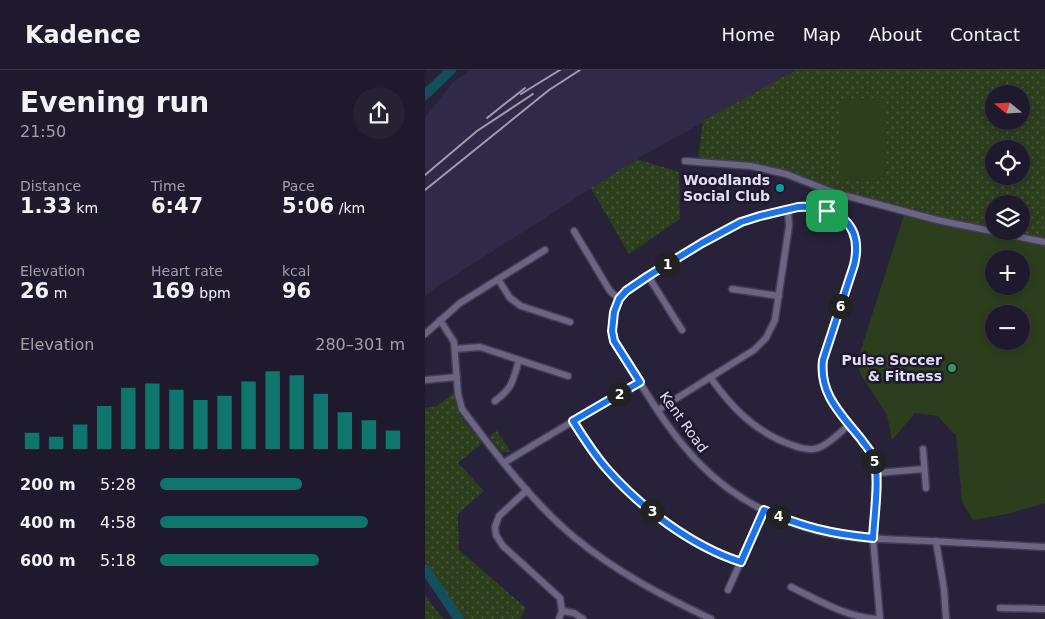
<!DOCTYPE html>
<meta charset="utf-8">
<style>
:root{--surface:#1e192c;--page:#262234;--text:#f1f3f6;--muted:#a1a0a9;--line:#3c3848;--accent:#0f766e}
body{margin:0;font-family:"DejaVu Sans",sans-serif;background:var(--page);color:var(--text);height:100vh;display:flex;flex-direction:column;font-size:19px;white-space:nowrap}
*{box-sizing:border-box;margin:0}
p{font-size:16px;color:var(--muted)}
.icon{flex:none;width:28px;height:28px;fill:none;stroke:currentColor;stroke-width:2;stroke-linecap:round;stroke-linejoin:round}
.map{position:relative;flex:1;overflow:hidden}
.panel{display:flex;flex-direction:column;background:var(--surface);width:425px}
.panel>*{flex:none}
.needle{width:32px;rotate:288deg}
.controls{position:absolute;left:560px;top:15px;display:grid;gap:10px}
.controls a{display:grid;place-items:center;width:45px;height:45px;border-radius:50%;background:var(--surface);box-shadow:0 2px 8px #0003,0 0 0 1px var(--line);font-size:25px}
.pin{position:absolute;display:grid;place-items:center;width:42px;height:42px;color:#fff;margin:-21px;border-radius:10px;box-shadow:0 2px 8px #0006}
.km{position:absolute;width:25px;height:25px;margin:-12px;border-radius:50%;background:#222;color:#fff;font-size:14px;line-height:25px;text-align:center}
.round{display:grid;place-items:center;flex:none;width:52px;height:52px;border-radius:26px;background:var(--page)}
.headline{display:flex;align-items:center;justify-content:space-between;height:85px;padding:0 20px}
h1{font-size:28px;font-weight:700;line-height:38px}
.metrics{display:grid;grid-template-columns:repeat(3,1fr);gap:8px;height:85px;padding:5px 20px}
.metrics div{display:grid;align-content:center}
.metrics b{font-size:21px;font-weight:700}
.metrics small{font-size:14px;font-weight:400}
.metrics p{font-size:14px}
.chart{height:140px;padding:10px 20px}
.chart p{display:flex;justify-content:space-between}
.chart svg{width:100%;height:90px;margin-top:5px;stroke:var(--accent);stroke-width:6}
ul{padding:0 20px;list-style:none;font-size:16px}
li{display:grid;grid-template-columns:80px 60px 1fr;align-items:center;height:38px}
li i{height:12px;border-radius:6px;background:var(--accent)}
header{display:flex;align-items:center;gap:30px;box-sizing:border-box;height:70px;padding:0 25px;background:var(--surface);border-bottom:1px solid var(--line)}
header strong{font-size:24px}
nav{display:flex;gap:28px;margin-inline-start:auto;font-size:18px}
main{display:flex;flex:1;min-height:0}
.map>svg:first-child{display:block}
.built{fill:#312948}
.grass{fill:url(#grass-dots);fill-rule:evenodd}
.garden{fill:#2d3e1d;fill-rule:evenodd}
.lines{fill:none;stroke-linecap:round;stroke-linejoin:round}
.river{stroke:#134e5b;stroke-width:10}
.minor-casing{stroke:#433d53;stroke-width:9}
.minor{stroke:#6b6482;stroke-width:6}
.rail{stroke:#a19db0;stroke-width:2}
.route-casing{stroke:#fff;stroke-width:10}
.route{stroke:#1a73e8;stroke-width:6}
.culture-dot{fill:#0f9aa8;stroke:#1e1730;stroke-width:2}
.leisure-dot{fill:#2e9e5b;stroke:#1e1730;stroke-width:2}
.labels{text-anchor:middle;stroke-width:5;stroke-linejoin:round;paint-order:stroke}
.poi-label{font-size:14px;font-weight:bold;fill:#e2dff0;stroke:#1e1730;text-anchor:end}
.street-label{font-size:14px;fill:#e2dff0;stroke:#1e1730}
</style>
<header>
<strong>Kadence</strong>
<nav><a>Home</a><a>Map</a><a>About</a><a>Contact</a></nav>
</header>
<main>
<section class="panel">
<div class="headline"><div><h1>Evening run</h1><p>21:50</p></div><a class="round"><svg class="icon" aria-label="share" viewBox="0 0 24 24"><path d="M12 15V3M7 8l5-5 5 5M5 13v7h14v-7"/></svg></a></div>
<div class="metrics">
<div><p>Distance</p><b>1.33<small> km</small></b></div>
<div><p>Time</p><b>6:47</b></div>
<div><p>Pace</p><b>5:06<small> /km</small></b></div>
</div>
<div class="metrics">
<div><p>Elevation</p><b>26<small> m</small></b></div>
<div><p>Heart rate</p><b>169<small> bpm</small></b></div>
<div><p>kcal</p><b>96</b></div>
</div>
<div class="chart"><p><span>Elevation</span>280–301 m</p>
<svg viewBox="0 0 160 44" preserveAspectRatio="none"><path d="M5 44V36M15 44V38M25 44V32M35 44V23M45 44V14M55 44V12M65 44V15M75 44V20M85 44V18M95 44V11M105 44V6M115 44V8M125 44V17M135 44V26M145 44V30M155 44V35"/></svg>
</div>
<ul>
<li><b>200 m</b>5:28<i style="width:58%"></i></li>
<li><b>400 m</b>4:58<i style="width:85%"></i></li>
<li><b>600 m</b>5:18<i style="width:65%"></i></li>
</ul>
</section>
<div class="map">
<svg width="620" height="549" viewBox="0 0 620 549">
<defs>
<pattern id="grass-dots" width="8" height="8" patternUnits="userSpaceOnUse" patternTransform="scale(1.25)"><rect width="8" height="8" fill="#2d3e1d"/><path d="M2 2h.1M6 6h.1" fill="none" stroke="#4b593e" stroke-width="1.8" stroke-linecap="round"/></pattern>
</defs>
<rect width="100%" height="100%" fill="#28213a"/>
<!-- built -->
<polygon class="built" points="45,0 371,0 212,89 10,218 0,227 0,48 28,12"/>
<!-- grass -->
<g class="grass">
<path d="M371,0H620V170L576,161H596V134H569V160L477,138L408,119L355,100L273,89L278,51ZM569,24H596V51H569ZM569,79H596V106H569Z"/>
<polygon points="212,89 254,102 255,149 204,184 166,118"/>
<path d="M29,323C33,345 40,355 57,370L55,375L33,393L59,421L33,444L34,480L101,538L95,549H40L18,520L0,491V338L12,336Z"/>
<polygon points="72,361 86,382 77,382 64,366"/>
<polygon points="0,525 18,549 0,549"/>
</g>
<!-- garden -->
<g class="garden">
<polygon points="458,28 459,108 416,109 416,29"/>
<path d="M479,145L620,173V433L582,444L548,450L537,432L531,364L527,362L513,346L490,343L467,370L462,345L435,303L432,292ZM569,189H596V216H569ZM569,244H596V271H569Z"/>
</g>
<g class="lines">
<!-- river -->
<g class="river">
<polyline points="0,25 26,0"/>
<polyline points="0,499 34,549"/>
</g>
<defs>
<g id="minor">
<polyline points="260,91 326,96 361,104 407,122 402,141"/>
<polyline points="407,122 512,150 620,172"/>
<polyline points="149,161 185,221 194,229"/>
<polyline points="223,206 257,260"/>
<polyline points="73,209 85,228 96,236 145,252"/>
<polyline points="307,219 354,226"/>
<path d="M15,250L29,272L33,324L37,339C69,382 109,434 149,467C191,502 238,526 286,549"/>
<polyline points="0,264 35,233 120,180"/>
<polyline points="30,279 55,277 143,306"/>
<path d="M285,307C307,338 330,362 367,375C375,378 385,381 393,378C405,374 415,362 424,355"/>
<polyline points="0,310 32,307"/>
<path d="M70,331C88,318 88,310 94,290"/>
<polyline points="233,340 329,280 341,268 350,250 364,156 363,139"/>
<path d="M148,351C158,367 169,384 181,398C215,437 266,476 316,491L339,440"/>
<polyline points="498,379 501,418"/>
<polyline points="80,392 215,311"/>
<polyline points="451,403 499,399"/>
<polyline points="102,420 74,446 70,457 71,465 78,476 135,528 137,541 134,549"/>
<polyline points="511,471 519,519 521,549"/>
<path d="M366,517C393,530 421,547 451,549"/>
<polyline points="303,520 316,491"/>
<polyline points="575,538 620,539"/>
<polyline points="137,541 149,543 158,549"/>
<path d="M455,549L448,468L451,403C450,393 448,386 443,378C422,351 393,326 398,290L431,187C433,170 429,154 413,145C353,115 250,187 201,221C188,235 185,252 189,271C216,313 240,359 276,395C311,431 362,456 412,465C442,470 473,469 503,471C542,473 581,475 620,477"/>
</g>
</defs>
<!-- minor casing -->
<use href="#minor" class="minor-casing"/>
<!-- minor -->
<use href="#minor" class="minor"/>
<!-- rail -->
<g class="rail">
<polyline points="96,24 135,0"/>
<polyline points="62,48 100,18"/>
<polyline points="0,105 52,61 108,24"/>
<polyline points="0,120 124,20 155,0"/>
</g>
</g>
<g class="lines">
<defs>
<path id="route" d="M373,137C412,135 439,154 429,195L398,290C394,324 416,344 436,369C440,375 446,381 449,388C455,408 449,447 448,468C407,464 377,457 339,440L316,492C266,476 215,437 181,398C169,384 158,367 148,351L215,312L189,271L187,261L188,252L189,242L194,229L201,221L223,206L277,173L316,152L335,146Z"/>
</defs>
<!-- route casing -->
<use href="#route" class="route-casing"/>
<!-- route -->
<use href="#route" class="route"/>
</g>
<!-- markers -->
<circle class="culture-dot" cx="355" cy="118" r="5"/>
<circle class="leisure-dot" cx="527" cy="298" r="5"/>
<g class="labels">
<!-- poi labels -->
<g class="poi-label">
<text x="345" y="115">Woodlands<tspan x="345" dy="16">Social Club</tspan></text>
<text x="517" y="295">Pulse Soccer<tspan x="517" dy="16">&amp; Fitness</tspan></text>
</g>
<!-- street labels -->
<g class="street-label">
<text transform="translate(259 352) rotate(54)" y="5">Kent Road</text>
</g>
</g>
</svg>
<div class="controls">
<a><svg class="needle" viewBox="-14 -14 28 28"><path d="M0-13l5 13h-10z" fill="#e53935"/><path d="M0 13l5-13h-10z" fill="#a1a0a9"/></svg></a>
<a><svg class="icon" aria-label="locate" viewBox="0 0 24 24"><circle cx="12" cy="12" r="6"/><path d="M12 2v4M12 18v4M2 12h4M18 12h4"/></svg></a>
<a><svg class="icon" aria-label="layers" viewBox="0 0 24 24"><path d="M12 4l9 5-9 5-9-5zM3 14l9 5 9-5"/></svg></a>
<a>+</a>
<a>−</a>
</div>
<div class="pin" style="left:402px;top:141px;background:#1e9e55"><svg class="icon" aria-label="arrive" viewBox="0 0 24 24"><path d="M6 21V4h12l-3 4 3 4H6"/></svg></div>
<b class="km" style="left:242px;top:194px">1</b>
<b class="km" style="left:194px;top:324px">2</b>
<b class="km" style="left:227px;top:441px">3</b>
<b class="km" style="left:353px;top:446px">4</b>
<b class="km" style="left:449px;top:391px">5</b>
<b class="km" style="left:415px;top:236px">6</b>
</div>
</main>
